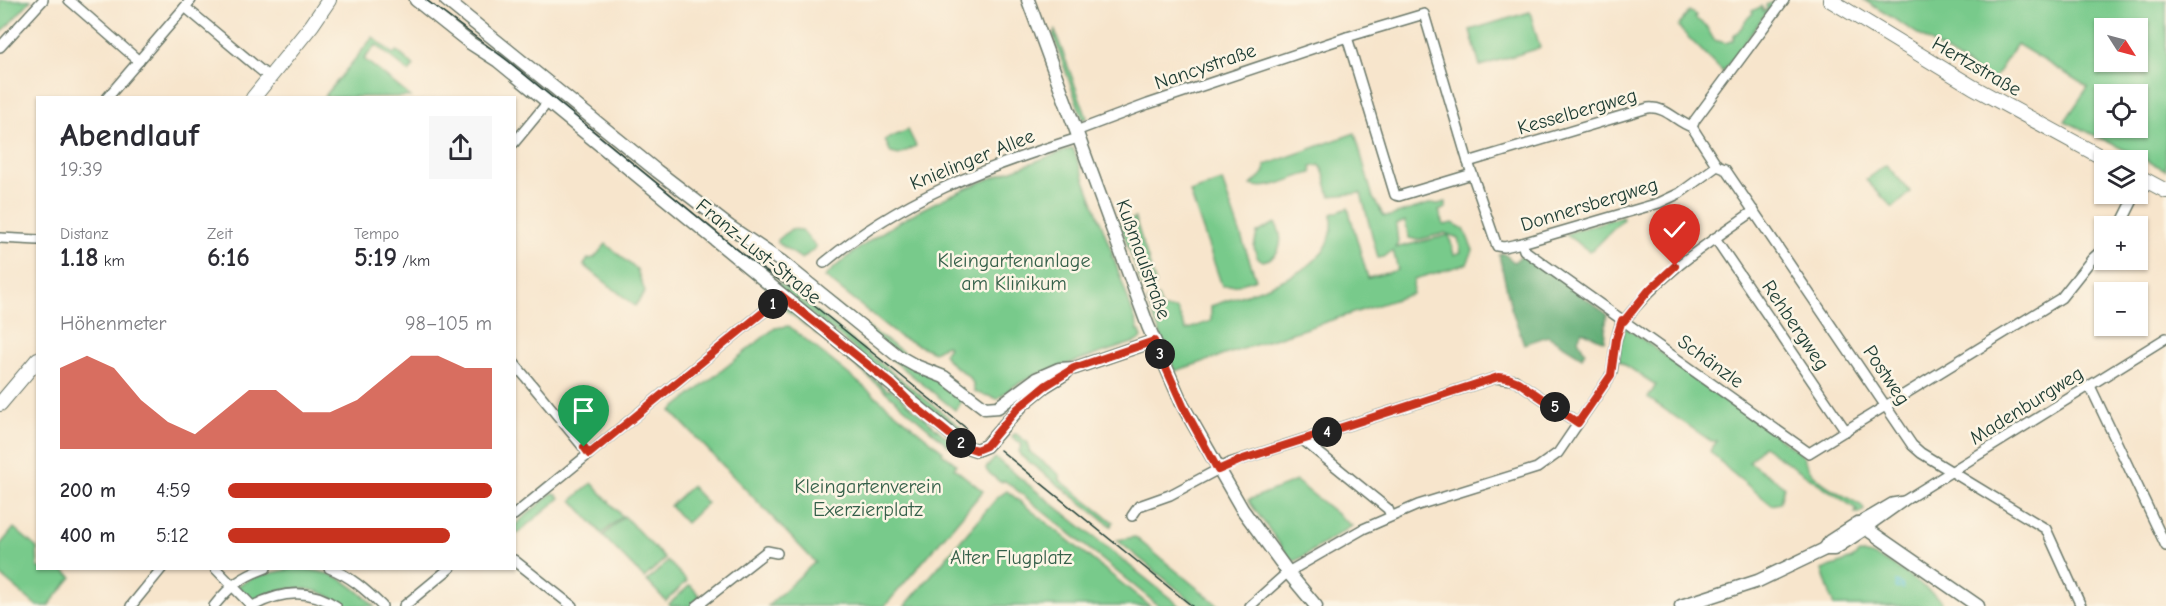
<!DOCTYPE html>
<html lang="de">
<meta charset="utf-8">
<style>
:root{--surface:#fff;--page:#f7f7f7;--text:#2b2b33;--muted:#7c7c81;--accent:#c8321e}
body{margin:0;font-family:"Comic Neue",sans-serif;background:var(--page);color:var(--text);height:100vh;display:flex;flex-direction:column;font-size:22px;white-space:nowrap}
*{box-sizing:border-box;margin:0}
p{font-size:20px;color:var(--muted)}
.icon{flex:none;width:33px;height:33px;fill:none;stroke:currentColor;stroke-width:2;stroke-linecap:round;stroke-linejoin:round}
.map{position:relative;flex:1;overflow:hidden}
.side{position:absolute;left:36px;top:96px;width:480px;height:474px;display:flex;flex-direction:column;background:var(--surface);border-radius:0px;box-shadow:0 2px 4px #0004}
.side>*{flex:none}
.needle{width:39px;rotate:126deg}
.buttons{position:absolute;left:2094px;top:18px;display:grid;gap:12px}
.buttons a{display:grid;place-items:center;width:54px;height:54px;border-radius:0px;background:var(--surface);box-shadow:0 2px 4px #0004;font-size:30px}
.pin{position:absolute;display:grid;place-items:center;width:51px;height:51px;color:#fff;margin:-62px -26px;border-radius:50% 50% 50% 0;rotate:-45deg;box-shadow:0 0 6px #0007}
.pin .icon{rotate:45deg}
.km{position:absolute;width:30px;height:30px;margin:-15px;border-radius:50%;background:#222;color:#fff;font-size:16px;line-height:30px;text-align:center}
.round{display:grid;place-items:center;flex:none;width:63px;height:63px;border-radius:0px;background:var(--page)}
.head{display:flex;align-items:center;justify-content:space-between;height:102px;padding:0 24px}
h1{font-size:33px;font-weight:700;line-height:45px}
.metrics{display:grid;grid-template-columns:repeat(3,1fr);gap:9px;height:102px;padding:6px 24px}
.metrics div{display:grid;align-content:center}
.metrics b{font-size:26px;font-weight:700}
.metrics small{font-size:16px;font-weight:400}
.metrics p{font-size:16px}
.chart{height:168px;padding:12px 24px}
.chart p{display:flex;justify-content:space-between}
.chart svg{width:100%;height:108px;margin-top:6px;fill:var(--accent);opacity:.7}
ul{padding:0 24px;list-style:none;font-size:20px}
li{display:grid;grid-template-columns:96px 72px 1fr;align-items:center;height:45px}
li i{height:15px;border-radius:8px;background:var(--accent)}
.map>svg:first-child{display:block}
.green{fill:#78ca8b;stroke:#4c8460;stroke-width:1.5;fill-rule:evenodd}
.forest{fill:#62ae77;stroke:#407656;stroke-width:1.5}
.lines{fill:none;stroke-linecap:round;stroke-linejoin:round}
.stream{stroke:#5cc1da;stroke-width:2}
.minor-casing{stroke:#6b7869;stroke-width:12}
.tertiary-casing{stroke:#6b7869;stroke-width:15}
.secondary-casing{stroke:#6b7869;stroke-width:16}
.minor{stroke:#fff;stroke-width:9}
.tertiary{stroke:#fff;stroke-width:12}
.secondary{stroke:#fff;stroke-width:14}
.tram{stroke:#1f3d34;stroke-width:1.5}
.route-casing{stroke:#fff;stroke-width:12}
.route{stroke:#c8321e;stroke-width:8}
.labels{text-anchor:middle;stroke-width:5;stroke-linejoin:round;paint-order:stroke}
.street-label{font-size:20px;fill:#1f3d34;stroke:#fcf5e5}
.park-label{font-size:20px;fill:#35604a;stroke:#fcf5e5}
</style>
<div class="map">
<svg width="2166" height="606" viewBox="0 0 2166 606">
<rect width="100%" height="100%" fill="#fcf5e5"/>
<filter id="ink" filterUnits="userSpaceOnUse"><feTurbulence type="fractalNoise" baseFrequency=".0167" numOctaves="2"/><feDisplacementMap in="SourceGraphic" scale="12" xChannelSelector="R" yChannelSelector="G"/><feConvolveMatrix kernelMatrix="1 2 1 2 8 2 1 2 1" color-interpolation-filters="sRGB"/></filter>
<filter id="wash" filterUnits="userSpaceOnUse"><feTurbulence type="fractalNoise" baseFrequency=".008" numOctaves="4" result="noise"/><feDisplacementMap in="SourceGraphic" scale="24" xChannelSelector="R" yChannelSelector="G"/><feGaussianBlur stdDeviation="1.35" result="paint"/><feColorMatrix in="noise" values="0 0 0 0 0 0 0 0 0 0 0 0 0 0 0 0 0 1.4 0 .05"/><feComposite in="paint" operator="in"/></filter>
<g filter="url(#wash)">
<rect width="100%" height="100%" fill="#f7e5cc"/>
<!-- green -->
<g class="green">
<polygon points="0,0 31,0 0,34"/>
<path d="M1864,0H2166V170L2065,121L2088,87L2017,44L1992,81ZM2138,28V62H2104V28ZM2104,94H2138V128H2104Z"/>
<polygon points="1775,1 1723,72 1678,27 1689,11 1697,16 1695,18 1706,26 1714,40 1726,43 1733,40 1734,35 1743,27 1742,25 1745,23 1745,21 1753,13 1752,11 1762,6 1763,11 1767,10 1766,5"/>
<polygon points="1530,12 1540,48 1480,66 1470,30"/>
<polygon points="1055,31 1087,118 1083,120 1053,35"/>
<polygon points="373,37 393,54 397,51 414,66 409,72 376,45 364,59 411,97 324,97"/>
<polygon points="908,130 916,146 899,155 891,153 885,140"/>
<path d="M1355,133L1373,198L1384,216H1390L1432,203L1438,204L1446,202V208L1439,211L1444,225L1453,223L1464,229L1473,250L1467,264L1414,279L1412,294L1175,371L1147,301L1158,297L1162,309H1177L1186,330L1211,321V306C1246,293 1324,276 1331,233C1333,227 1332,220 1332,214L1348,208L1368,278L1398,270L1393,250L1384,257L1378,258L1361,193L1330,196L1324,174L1320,165L1311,167L1312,173C1293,176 1270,192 1251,185L1265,172V165ZM1405,221L1409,238L1417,240L1445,233L1458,238L1461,252L1454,255L1449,235L1395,248L1398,243L1396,225Z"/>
<path d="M1073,148L1113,255L1111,256L1114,259L1138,328L1137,331H1140L1142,338L1138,341L1037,374L1014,386L997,399C990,394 983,397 974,391C975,371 949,370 944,353L949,347L946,345L934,352L900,337L825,277C837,264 850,255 864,245C927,199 1000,174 1073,148Z"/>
<polygon points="1886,165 1911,192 1893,208 1866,180"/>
<polygon points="1222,181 1256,279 1238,285 1222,286 1190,192"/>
<polygon points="1622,216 1623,219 1595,248 1589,251 1565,234"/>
<polygon points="1135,218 1156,285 1144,291 1120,224"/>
<path d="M1275,223C1285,237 1282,257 1263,261L1257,257L1254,247L1257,233Z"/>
<polygon points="791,229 802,230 816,247 802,259 778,243 778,240"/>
<polygon points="606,244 637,270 645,292 635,306 584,265 588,259 594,258"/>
<polygon points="770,277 784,286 964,430 957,432 768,279"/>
<polygon points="814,290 962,393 962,401 955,410 833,312"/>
<polygon points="782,307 791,308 806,319 805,323 888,390 891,389 954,444 949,446 832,346"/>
<polygon points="789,326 943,451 942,453 956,464 954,468 983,491 885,606 768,606 815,562 671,411 775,328"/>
<path d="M1627,328L1804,456C1806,479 1844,495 1862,506L1864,510L1860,513H1855L1857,510L1853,507L1763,446L1749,462L1784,486L1780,503L1772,505L1730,471L1710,451L1717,441H1711L1648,398L1656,385L1619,361L1620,344L1624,330Z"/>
<polygon points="1014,434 1016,434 1028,443 1029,451 1060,475 1060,480 1113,522 1111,526 1020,455 1019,451 1022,444 1012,437"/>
<polygon points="995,458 1180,606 1159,606 1012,486 1005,481 1000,482 987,471 986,468"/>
<polygon points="1296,481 1352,526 1296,561 1291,560 1248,500"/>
<polygon points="592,483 622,516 602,534 572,500"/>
<polygon points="691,486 707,503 686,523 670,506"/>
<polygon points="1007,491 1150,606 905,606 997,498"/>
<polygon points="552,493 556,494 560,498 515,535 515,525"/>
<polygon points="624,516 665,559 644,578 603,536"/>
<polygon points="14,528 37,548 38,568 62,569 72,577 48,606 37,606 0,575 0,545"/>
<polygon points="1135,537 1219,606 1198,606 1117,540"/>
<path d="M1859,553C1883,553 1923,586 1942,601L1939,606H1834L1822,570L1852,559Z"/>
<polygon points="668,561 687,581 666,601 647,581"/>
<path d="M295,568C332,571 348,579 374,606C365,606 353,606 345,606C339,604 332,597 325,594C301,584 275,588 253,601L237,586L254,577Z"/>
<polygon points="690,585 700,596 698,598 699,599 691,606 671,606 669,604"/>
</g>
<!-- forest -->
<polygon class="forest" points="1503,253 1514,262 1524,253 1607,314 1604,341 1582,331 1578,339 1585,352 1582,357 1548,336 1524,344 1511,308 1499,255"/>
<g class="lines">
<!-- stream -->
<g class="stream">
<polyline points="1896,582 1902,585 1903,589"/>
<polyline points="1897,584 1896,588 1900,588"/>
</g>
</g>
</g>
<g filter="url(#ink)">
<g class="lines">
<defs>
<g id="minor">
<polyline points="69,0 139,61"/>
<polyline points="185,7 270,78"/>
<polyline points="1347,37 1395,195 1399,196 1472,174"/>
<polyline points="0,47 43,0"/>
<polyline points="107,98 191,0"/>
<polyline points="1692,127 1717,166 1725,169 1912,445 1921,453 2046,529 2081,606"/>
<polyline points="1692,127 1695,120 1784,0"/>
<polyline points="1076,131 1148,104 1347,37 1424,14 1468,162 1497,246 1504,247 1522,243 1659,203 1680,193 1717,166"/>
<polyline points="514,143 548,102"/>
<path d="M1468,162L1648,108C1666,106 1676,122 1692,127"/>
<polyline points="2120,226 2136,194"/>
<polyline points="0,238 38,240"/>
<polyline points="1715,238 1846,431"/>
<polyline points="1522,243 1524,250 1809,453 2061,298 2092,259 2104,248"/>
<path d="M824,263C902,198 983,168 1078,138"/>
<path d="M1624,321C1662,272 1704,246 1754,211"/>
<polyline points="514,363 589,454"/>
<polyline points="2090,386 2166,546"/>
<polyline points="1303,440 1388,509 1391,516"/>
<polyline points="514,515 773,304 781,295"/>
<polyline points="1132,516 1139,506 1170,495 1230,463 1495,378 1515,380 1578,423"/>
<polyline points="1858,523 1892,503 1904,501"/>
<polyline points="1866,528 1904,501 2166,338"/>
<polyline points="514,560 572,606"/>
<polyline points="215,568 252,606"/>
<path d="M329,568C350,576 366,590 382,606"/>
<polyline points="131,606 162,568"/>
<path d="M214,606C230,586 241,577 266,568"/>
<path d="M253,606C281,591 309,588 336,606"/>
<polyline points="404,606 450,568"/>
<polyline points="697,606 767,551 777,553"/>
<polyline points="1250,606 1288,572 1363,529 1418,505 1537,468 1558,453 1609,378 1612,372 1616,340 1622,319"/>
</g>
<g id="tertiary">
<polyline points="416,0 470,43 498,61 967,447 976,450 986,446 1023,404 1045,386 1066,373"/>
<polyline points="446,0 657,171 730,227 782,262 898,356 916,366 944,377 985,408 998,407 1036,379 1059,369 1075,368 1154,341"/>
<polyline points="1028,0 1148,326 1183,406 1242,509 1291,576 1316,606"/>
<polyline points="1825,549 1830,541 1858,523 1978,606"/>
<polyline points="1681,606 1758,581 1825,549 1834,549 1866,528"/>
</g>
<g id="secondary">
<polyline points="1830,0 1973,87 2107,160"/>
<polyline points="253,98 312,25 329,0"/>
<polyline points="2138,176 2166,191"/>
<polyline points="0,404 38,359"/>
</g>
</defs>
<!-- minor casing -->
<use href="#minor" class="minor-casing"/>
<!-- tertiary casing -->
<use href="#tertiary" class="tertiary-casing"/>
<!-- secondary casing -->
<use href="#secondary" class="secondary-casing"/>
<!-- minor -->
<use href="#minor" class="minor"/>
<!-- tertiary -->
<use href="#tertiary" class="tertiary"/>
<!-- secondary -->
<use href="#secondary" class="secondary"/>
<!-- tram -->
<g class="tram">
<polyline points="426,0 508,61 755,264 797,292 966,428"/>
<polyline points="1000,450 1192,606"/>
</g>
</g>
</g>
<g class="lines" filter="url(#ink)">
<defs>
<polyline id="route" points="584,447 589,454 773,304 781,295 892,384 912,404 964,446 976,450 986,446 1017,409 1045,386 1074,368 1154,341 1183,406 1218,470 1243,459 1498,377 1508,378 1518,382 1578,423 1611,375 1616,339 1622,320 1624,321 1649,290 1675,266"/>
</defs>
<!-- route casing -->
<use href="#route" class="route-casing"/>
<!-- route -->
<use href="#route" class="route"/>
</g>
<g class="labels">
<!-- street labels -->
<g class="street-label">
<text transform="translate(1205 66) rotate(-19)" y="7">Nancystraße</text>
<text transform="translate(1977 66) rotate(30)" y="7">Hertzstraße</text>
<text transform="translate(1577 111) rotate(-16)" y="7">Kesselbergweg</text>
<text transform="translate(972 159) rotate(-22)" y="7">Knielinger Allee</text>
<text transform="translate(1589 204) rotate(-17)" y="7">Donnersbergweg</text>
<text transform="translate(759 251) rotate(39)" y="7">Franz-Lust-Straße</text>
<text transform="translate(1144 259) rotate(70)" y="7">Kußmaulstraße</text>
<text transform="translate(1796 325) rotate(56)" y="7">Rehbergweg</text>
<text transform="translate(1711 361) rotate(36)" y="7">Schänzle</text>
<text transform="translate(1887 375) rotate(56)" y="7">Postweg</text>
<text transform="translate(2026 405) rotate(-32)" y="7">Madenburgweg</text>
</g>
<!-- park labels -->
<g class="park-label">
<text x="1014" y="267">Kleingartenanlage<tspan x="1014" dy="23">am Klinikum</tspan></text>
<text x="868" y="493">Kleingartenverein<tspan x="868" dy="23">Exerzierplatz</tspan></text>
<text x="1011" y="564">Alter Flugplatz</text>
</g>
</g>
</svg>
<div class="buttons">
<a><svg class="needle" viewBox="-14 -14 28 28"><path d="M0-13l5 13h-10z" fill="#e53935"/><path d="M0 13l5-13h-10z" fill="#7c7c81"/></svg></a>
<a><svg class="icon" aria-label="locate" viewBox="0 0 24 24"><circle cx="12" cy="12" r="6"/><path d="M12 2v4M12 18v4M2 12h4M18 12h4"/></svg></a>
<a><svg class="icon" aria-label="layers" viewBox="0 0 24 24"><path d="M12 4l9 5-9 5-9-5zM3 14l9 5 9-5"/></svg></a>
<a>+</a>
<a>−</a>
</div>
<div class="pin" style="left:584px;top:447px;background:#1e9e55"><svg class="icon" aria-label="arrive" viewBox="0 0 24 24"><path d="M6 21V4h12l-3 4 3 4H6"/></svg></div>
<div class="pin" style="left:1675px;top:266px;background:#d93025"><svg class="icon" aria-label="check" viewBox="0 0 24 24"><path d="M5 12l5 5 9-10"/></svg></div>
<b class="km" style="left:773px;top:304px">1</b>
<b class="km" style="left:961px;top:443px">2</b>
<b class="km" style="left:1160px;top:354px">3</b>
<b class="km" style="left:1327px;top:432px">4</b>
<b class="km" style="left:1555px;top:407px">5</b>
<section class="side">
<div class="head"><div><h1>Abendlauf</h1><p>19:39</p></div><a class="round"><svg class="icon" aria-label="share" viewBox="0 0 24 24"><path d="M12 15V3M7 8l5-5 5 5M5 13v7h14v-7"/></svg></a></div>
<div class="metrics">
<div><p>Distanz</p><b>1.18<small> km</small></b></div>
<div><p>Zeit</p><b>6:16</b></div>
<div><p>Tempo</p><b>5:19<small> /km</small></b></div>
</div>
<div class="chart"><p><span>Höhenmeter</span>98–105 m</p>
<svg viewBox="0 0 160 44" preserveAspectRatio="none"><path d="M0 44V11L10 6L20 11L30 24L40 33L50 38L60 29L70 20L80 20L90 29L100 29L110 24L120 15L130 6L140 6L150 11L160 11V44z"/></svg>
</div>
<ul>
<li><b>200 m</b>4:59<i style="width:100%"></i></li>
<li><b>400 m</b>5:12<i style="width:84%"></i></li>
</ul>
</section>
</div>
